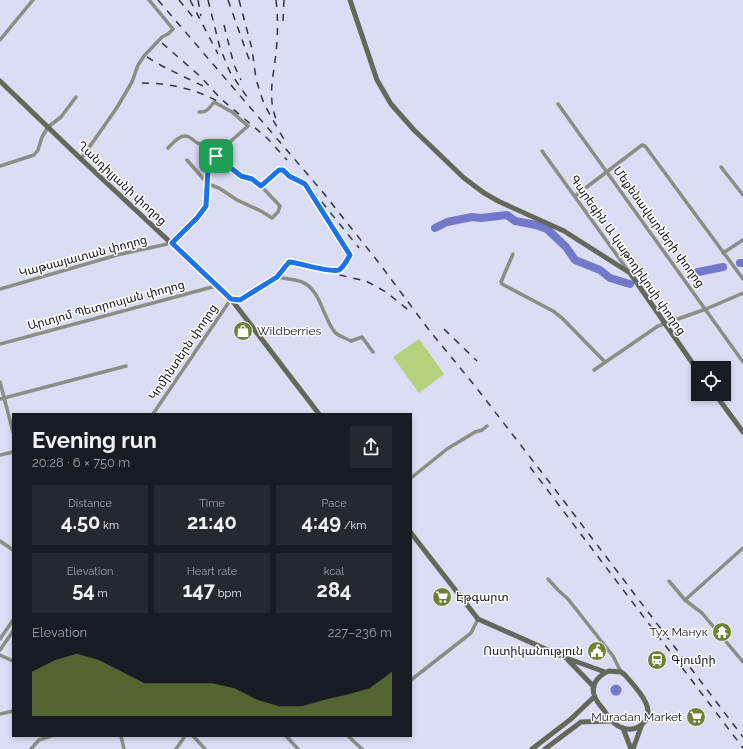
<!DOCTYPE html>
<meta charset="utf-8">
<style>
:root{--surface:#171b24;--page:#242831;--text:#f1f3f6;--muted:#9ea1a6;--accent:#6c8335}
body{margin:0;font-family:Raleway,"Noto Sans Armenian",sans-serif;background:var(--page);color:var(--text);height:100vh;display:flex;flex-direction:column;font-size:15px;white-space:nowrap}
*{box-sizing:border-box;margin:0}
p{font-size:13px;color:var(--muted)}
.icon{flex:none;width:22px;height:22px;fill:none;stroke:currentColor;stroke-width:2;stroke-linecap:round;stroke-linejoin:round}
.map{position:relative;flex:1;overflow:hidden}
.panel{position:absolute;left:12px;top:413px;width:400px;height:324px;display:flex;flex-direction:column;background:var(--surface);border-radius:0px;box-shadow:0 2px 6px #0003}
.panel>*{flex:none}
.fabs{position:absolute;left:691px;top:361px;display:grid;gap:8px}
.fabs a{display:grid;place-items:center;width:40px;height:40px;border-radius:0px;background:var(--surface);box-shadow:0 2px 6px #0003;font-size:20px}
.pin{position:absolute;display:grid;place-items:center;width:34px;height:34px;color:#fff;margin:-17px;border-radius:8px;box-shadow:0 2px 6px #0006}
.round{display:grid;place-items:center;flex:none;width:42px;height:42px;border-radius:0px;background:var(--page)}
.headline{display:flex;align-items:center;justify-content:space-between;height:68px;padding:0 20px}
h1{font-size:22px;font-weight:700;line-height:30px}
.stats{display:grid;grid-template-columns:repeat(3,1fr);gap:6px;height:68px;padding:4px 20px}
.stats div{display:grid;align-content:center;border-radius:0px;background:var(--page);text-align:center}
.stats b{font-size:20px;font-weight:700}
.stats small{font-size:11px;font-weight:400}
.stats p{font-size:11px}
.chart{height:112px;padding:8px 20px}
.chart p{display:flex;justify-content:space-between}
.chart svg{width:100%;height:72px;margin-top:4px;fill:var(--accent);opacity:.7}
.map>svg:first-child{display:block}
.green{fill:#b5d17b}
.water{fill:#7478cb}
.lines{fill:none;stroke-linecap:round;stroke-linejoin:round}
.river{stroke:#7478cb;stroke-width:8}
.street{stroke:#8b8e85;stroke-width:3.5}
.secondary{stroke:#63685b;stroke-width:5}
.rail{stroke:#34343e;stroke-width:1.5;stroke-dasharray:7 7;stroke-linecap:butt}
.route-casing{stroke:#fff;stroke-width:8}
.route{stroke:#1a73e8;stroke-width:5}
.labels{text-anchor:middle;stroke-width:3;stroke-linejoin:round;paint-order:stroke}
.street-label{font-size:12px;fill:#15151d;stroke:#fff}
.poi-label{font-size:12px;fill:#15151d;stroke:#fff;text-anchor:start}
</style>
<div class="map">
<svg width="743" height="749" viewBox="0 0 743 749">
<rect width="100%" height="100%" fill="#daddf3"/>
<!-- green -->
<polygon class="green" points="419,339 444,374 419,393 393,357"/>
<!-- water -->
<circle class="water" cx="616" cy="690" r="5.5"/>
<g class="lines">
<!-- river -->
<g class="river">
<polyline points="435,228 447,222 472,217 481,218 507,215 515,221 536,225 547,229 566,247 575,260 600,270 610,278 630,284"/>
<polyline points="740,263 743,263"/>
<polyline points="698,272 723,267"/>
</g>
<!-- street -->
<g class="street">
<polyline points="0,40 33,0"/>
<polyline points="558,104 743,362"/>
<path d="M168,148C173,143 181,133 189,137C193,139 195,143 200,144C205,146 210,146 215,148L216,157L241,176L252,179L261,186L279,170H283L289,176L305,184L350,255C347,260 344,267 339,270C331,273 300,263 289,262L277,277"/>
<polyline points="542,151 629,272"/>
<polyline points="81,159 116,109 132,82 138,65 144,56 162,37 168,34 173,29 149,0"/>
<polyline points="187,160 208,184 219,188 237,200 261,211 272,218 278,212 280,206 261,186"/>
<polyline points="0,166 34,155 38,150 42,137 48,127 61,117 76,97"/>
<polyline points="721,167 743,195"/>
<polyline points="575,196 642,145 645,146 743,279"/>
<polyline points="723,253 743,240"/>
<polyline points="513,254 501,282 502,284 553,311 562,318 605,362"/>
<path d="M0,289L117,255L172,243L197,218L206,206L208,169L211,161L223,148L248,126L232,112L214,102C210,107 207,113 199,112"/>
<polyline points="0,344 216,286"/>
<polyline points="594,370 658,326 706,309 743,293"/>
<polyline points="0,382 13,432"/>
<polyline points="0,399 126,366"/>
<path d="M153,414L231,299L240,301L277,277C285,279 295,279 302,282C320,289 323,317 334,331C337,336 346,338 351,341L362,337L373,352"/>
<polyline points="0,455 13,452"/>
<polyline points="411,478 447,449 475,432 482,430 487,426"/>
<polyline points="0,541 13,550"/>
<polyline points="548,579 558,590 568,599 613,656 621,672"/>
<polyline points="669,581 685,600 702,613 743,662"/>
<polyline points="685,600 743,548"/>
<polyline points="0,639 13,620"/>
<polyline points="0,650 13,631"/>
<polyline points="0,655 13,661"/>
<polyline points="411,680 471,633 478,619"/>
<polyline points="0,714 13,711"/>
<polyline points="121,736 124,749"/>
<polyline points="193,736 205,749"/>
<polyline points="286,736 298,749"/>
<polyline points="348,736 362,749"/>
<polyline points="31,749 39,740 51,736"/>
<polyline points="176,749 185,736"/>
</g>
<!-- secondary -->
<g class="secondary">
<polyline points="350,0 377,80 391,104 414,130 464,178 484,193 500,202 564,231 630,273 698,371"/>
<polyline points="0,81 81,159 231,299 319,414"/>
<polyline points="715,394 743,432"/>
<polyline points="411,533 478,619 566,658 605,672"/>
<polyline points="568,660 594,687"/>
<path d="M609,671L621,672L625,675C635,687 661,711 640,726C634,730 627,730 620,727C612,723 608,716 603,709C601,706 596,701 595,697C589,685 599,675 609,671Z"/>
<polyline points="623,728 631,749"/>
<polyline points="532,749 571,719 594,697"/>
<polyline points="545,749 581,722 611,721"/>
<polyline points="633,749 642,724"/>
</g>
<!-- rail -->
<g class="rail">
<polyline points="158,0 321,190 379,263 429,330 475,386 557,492 743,737"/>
<polyline points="179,0 197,22"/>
<polyline points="190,0 218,54"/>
<polyline points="198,0 201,16"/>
<polyline points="208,0 220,48 230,72 247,97"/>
<polyline points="228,0 250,62"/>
<polyline points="239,0 252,49 256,79 260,92 264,104 286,143"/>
<path d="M276,0C278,17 278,35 276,52C274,76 267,95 276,119"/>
<polyline points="283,21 284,0"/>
<polyline points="224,25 234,65 241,80"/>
<polyline points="162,43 201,77 220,98 267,138 287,160"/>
<polyline points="147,57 162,66 209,89"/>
<path d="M142,83C170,83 196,89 221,103"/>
<polyline points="304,180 359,248"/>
<polyline points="326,272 366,281 386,292 412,313"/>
<polyline points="444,329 477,361"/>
<polyline points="530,467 743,748"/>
</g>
</g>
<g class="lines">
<defs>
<path id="route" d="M216,156L241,176L252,179L261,186L279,170H283L289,176L305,184L350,255C347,260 344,267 339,270C331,273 300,263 289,262L277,277L240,300L231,299L172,243L197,218L206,206L208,169L211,161Z"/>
</defs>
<!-- route casing -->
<use href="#route" class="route-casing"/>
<!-- route -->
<use href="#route" class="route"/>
</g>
<!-- icons -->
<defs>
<symbol id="shop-disc" viewBox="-11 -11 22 22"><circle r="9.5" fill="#6c8335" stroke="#fff"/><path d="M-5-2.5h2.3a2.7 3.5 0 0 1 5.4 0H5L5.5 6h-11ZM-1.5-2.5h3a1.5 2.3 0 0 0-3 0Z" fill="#fff"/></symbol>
<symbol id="supermarket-disc" viewBox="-11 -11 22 22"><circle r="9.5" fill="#6c8335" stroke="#fff"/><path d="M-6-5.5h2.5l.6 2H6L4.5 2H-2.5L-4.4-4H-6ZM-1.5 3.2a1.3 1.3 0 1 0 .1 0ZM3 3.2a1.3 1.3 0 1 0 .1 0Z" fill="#fff"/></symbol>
<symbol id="temple-disc" viewBox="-11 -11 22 22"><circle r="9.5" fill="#6c8335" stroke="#fff"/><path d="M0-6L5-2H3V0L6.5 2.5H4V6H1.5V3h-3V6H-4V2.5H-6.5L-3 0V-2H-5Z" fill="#fff"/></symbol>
<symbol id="civic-disc" viewBox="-11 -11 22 22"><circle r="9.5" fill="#6c8335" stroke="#fff"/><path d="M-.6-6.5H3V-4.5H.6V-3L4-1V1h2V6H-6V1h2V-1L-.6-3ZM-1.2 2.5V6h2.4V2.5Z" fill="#fff"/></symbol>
<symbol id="station-disc" viewBox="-11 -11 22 22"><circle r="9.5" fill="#6c8335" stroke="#fff"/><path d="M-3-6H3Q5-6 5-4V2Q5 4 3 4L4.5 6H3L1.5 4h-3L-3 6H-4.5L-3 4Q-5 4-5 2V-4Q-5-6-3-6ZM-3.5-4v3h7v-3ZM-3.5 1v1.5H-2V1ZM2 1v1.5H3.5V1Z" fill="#fff"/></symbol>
</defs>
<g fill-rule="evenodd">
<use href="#shop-disc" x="232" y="320" width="22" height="22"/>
<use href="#supermarket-disc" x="431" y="586" width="22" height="22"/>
<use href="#temple-disc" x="711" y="621" width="22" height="22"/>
<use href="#civic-disc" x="586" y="640" width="22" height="22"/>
<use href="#station-disc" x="646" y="649" width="22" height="22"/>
<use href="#supermarket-disc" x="685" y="706" width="22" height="22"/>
</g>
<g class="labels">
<!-- street labels -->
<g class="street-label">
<text transform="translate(122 183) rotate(43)" y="4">Ղանդիլյանի փողոց</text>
<text transform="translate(659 227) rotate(54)" y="4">Մեքենավարների փողոց</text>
<text transform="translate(628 255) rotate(55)" y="4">Գարեգին Ա կաթողիկոսի փողոց</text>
<text transform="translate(83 256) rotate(-15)" y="4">Կաթսայատան փողոց</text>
<text transform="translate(106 305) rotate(-15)" y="4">Արտյոմ Պետրոսյան փողոց</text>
<text transform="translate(183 352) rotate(-56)" y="4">Կոմինտերն փողոց</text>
</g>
<!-- poi labels -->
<g class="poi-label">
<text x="257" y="335">Wildberries</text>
<text x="456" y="601">Էթգարտ</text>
<text x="708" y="636" text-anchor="end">Тух Манук</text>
<text x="583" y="655" text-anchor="end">Ոստիկանություն</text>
<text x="671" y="664">Գյումրի</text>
<text x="682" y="721" text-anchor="end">Muradan Market</text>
</g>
</g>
</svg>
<div class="fabs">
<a><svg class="icon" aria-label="locate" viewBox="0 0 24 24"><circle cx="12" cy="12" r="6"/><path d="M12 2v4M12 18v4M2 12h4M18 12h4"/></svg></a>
</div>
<div class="pin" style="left:216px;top:156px;background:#1e9e55"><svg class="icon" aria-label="arrive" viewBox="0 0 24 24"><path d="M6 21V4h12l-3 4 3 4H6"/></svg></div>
<section class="panel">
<div class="headline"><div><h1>Evening run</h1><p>20:28 · 6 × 750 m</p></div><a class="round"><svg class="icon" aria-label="share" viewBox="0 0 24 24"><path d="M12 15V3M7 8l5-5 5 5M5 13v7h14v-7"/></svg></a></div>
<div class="stats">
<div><p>Distance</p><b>4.50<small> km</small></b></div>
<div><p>Time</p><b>21:40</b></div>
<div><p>Pace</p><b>4:49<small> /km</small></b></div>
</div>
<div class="stats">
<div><p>Elevation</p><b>54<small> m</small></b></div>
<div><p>Heart rate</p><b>147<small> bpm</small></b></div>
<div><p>kcal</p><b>284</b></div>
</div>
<div class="chart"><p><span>Elevation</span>227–236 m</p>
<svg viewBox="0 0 160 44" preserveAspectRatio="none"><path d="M0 44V17L10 10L20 6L30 10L40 17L50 24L60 24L70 24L80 24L90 27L100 34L110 38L120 38L130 34L140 31L150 27L160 17V44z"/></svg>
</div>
</section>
</div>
